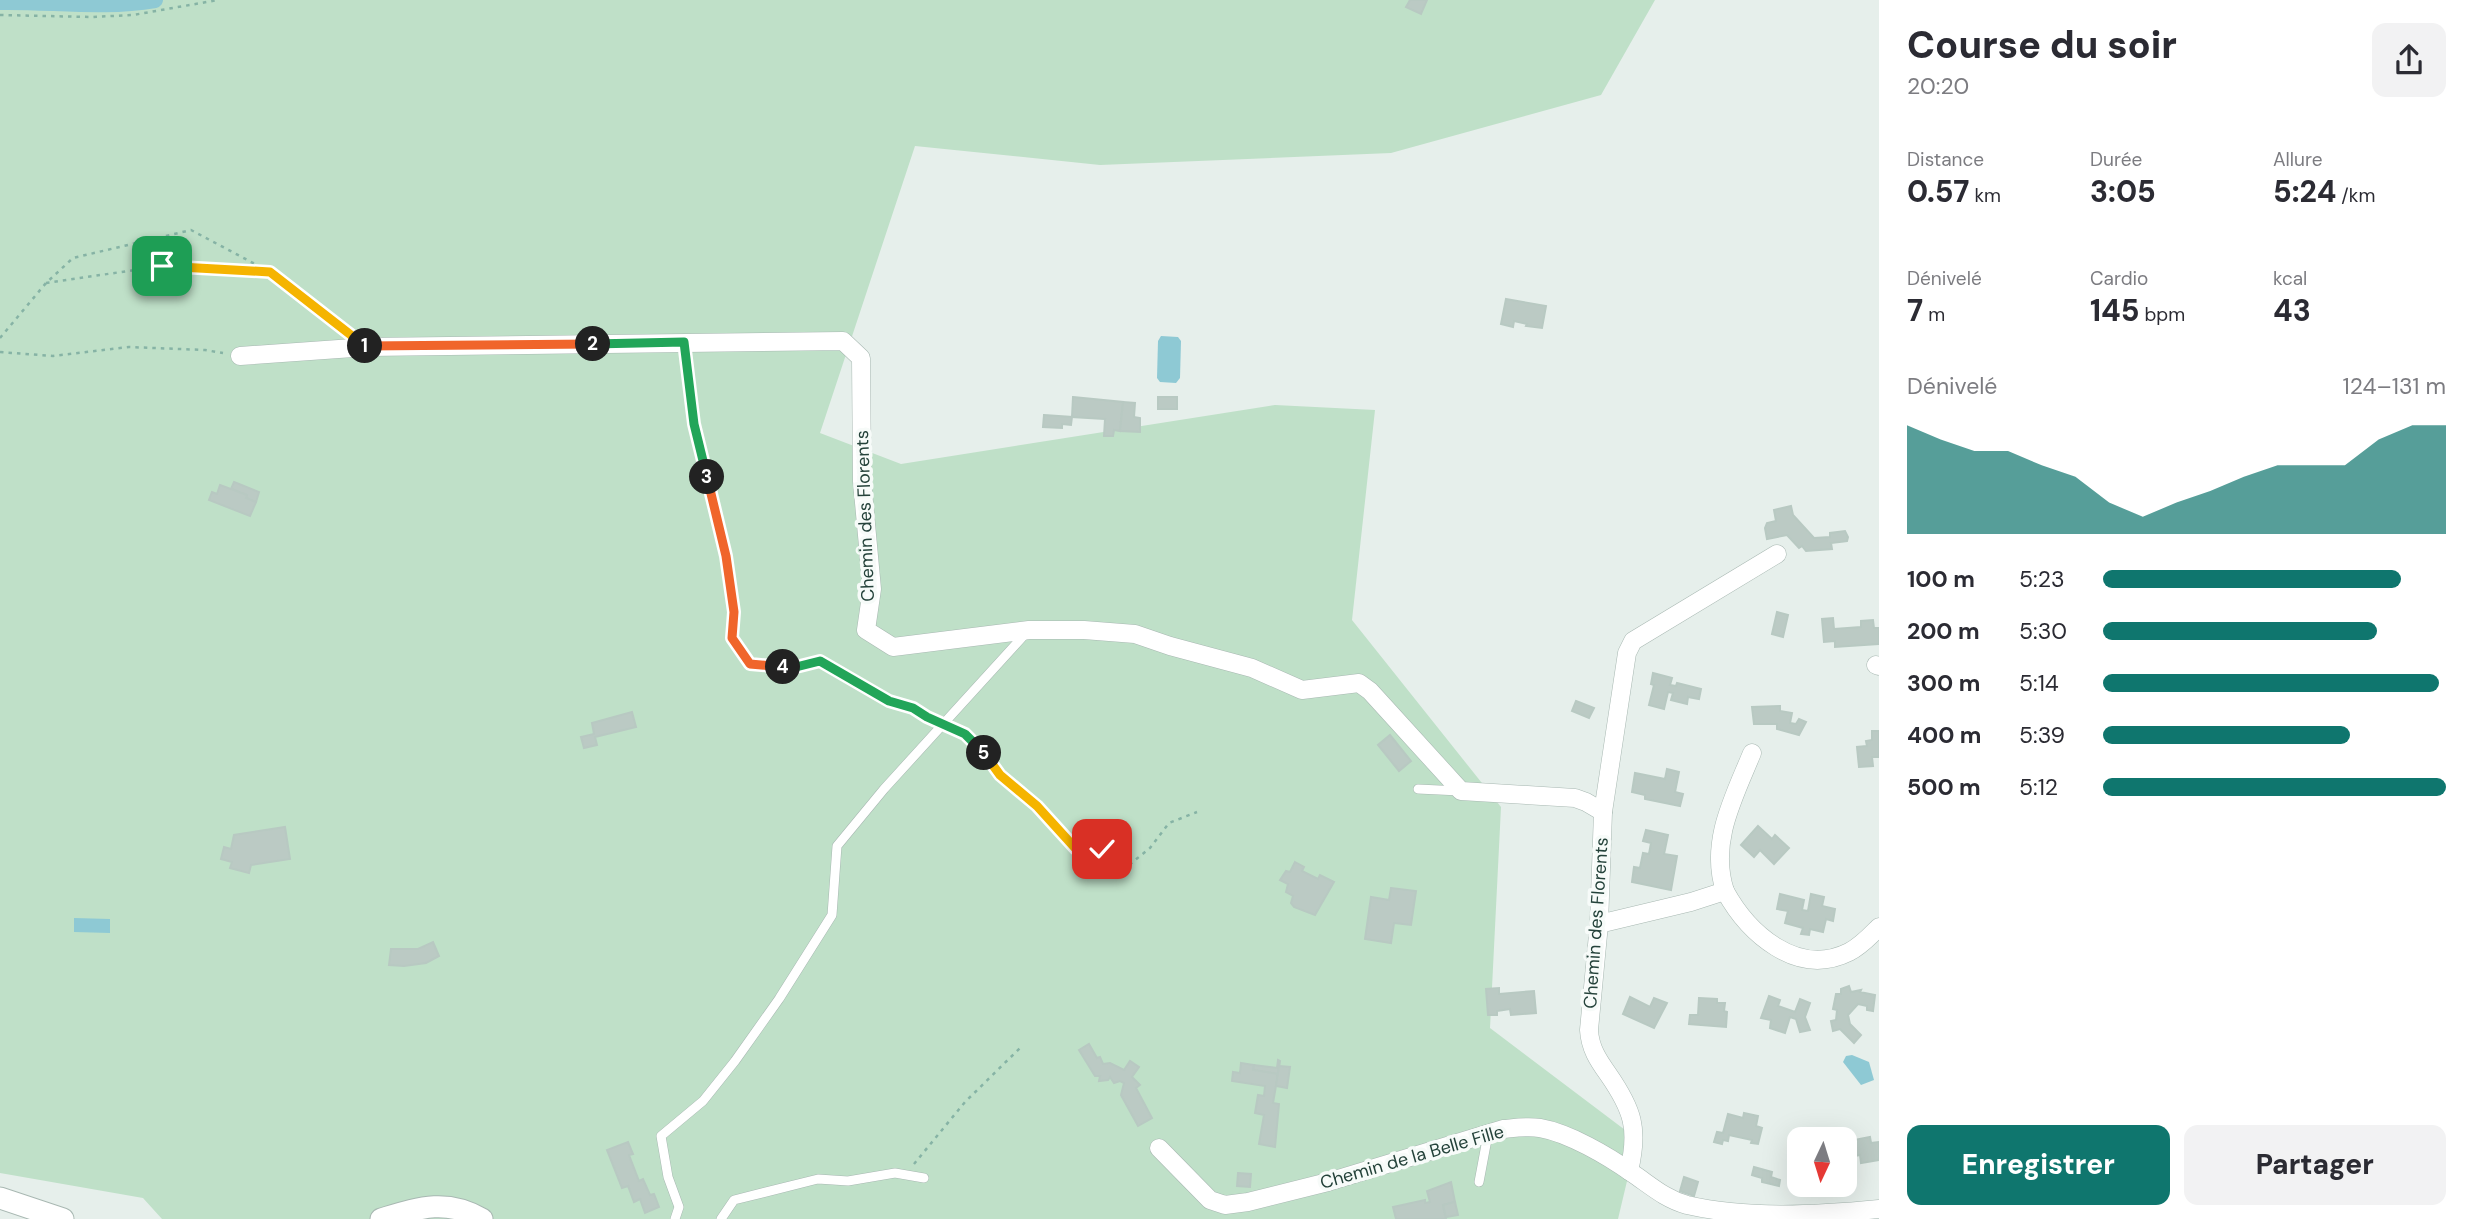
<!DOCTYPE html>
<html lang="fr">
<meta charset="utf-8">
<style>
:root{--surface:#fff;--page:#f2f2f3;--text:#2b2b33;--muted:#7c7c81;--accent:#0f766e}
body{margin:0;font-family:"DM Sans",sans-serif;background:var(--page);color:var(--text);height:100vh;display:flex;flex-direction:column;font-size:26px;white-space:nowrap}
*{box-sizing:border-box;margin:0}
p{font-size:23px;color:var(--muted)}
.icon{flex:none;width:38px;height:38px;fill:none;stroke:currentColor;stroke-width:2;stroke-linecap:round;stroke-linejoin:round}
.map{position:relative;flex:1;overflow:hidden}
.drawer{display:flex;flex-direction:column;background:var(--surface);width:595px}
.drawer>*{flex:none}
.needle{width:46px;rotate:184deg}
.controls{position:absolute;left:1787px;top:1127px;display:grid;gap:14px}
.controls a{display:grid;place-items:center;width:70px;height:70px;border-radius:14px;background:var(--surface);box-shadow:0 7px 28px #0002;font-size:35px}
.pin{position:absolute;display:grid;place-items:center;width:60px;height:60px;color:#fff;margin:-30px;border-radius:14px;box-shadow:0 4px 10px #0006}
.km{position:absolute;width:35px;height:35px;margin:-18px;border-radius:50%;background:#222;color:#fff;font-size:19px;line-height:35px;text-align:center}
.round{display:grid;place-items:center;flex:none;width:74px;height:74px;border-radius:14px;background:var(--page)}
.headline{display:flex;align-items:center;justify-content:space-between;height:119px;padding:0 28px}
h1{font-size:38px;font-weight:800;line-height:52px}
.metrics{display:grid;grid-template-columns:repeat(3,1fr);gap:10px;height:119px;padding:7px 28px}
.metrics div{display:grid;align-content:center}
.metrics b{font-size:30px;font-weight:800}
.metrics small{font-size:19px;font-weight:400}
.metrics p{font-size:19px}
.chart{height:196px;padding:14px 28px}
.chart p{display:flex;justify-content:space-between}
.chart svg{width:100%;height:126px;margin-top:7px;fill:var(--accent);opacity:.7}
.cta{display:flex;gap:14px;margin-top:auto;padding:14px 28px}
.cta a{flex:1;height:80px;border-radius:14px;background:var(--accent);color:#fff;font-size:28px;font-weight:800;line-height:80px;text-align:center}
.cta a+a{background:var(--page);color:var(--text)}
ul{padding:0 28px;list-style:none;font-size:23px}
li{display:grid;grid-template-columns:112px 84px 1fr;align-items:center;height:52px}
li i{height:18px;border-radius:9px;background:var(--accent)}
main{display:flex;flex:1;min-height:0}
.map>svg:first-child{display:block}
.green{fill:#bfe0c8}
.water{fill:#8ec9d4}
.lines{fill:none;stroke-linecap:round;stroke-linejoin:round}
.canal{stroke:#8ec9d4;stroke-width:16}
.building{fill:#bbcac4;stroke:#b8c9c2;stroke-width:2}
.service-casing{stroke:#a8b8b2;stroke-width:10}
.minor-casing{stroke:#a8b8b2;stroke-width:19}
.tertiary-casing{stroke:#a8b8b2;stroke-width:23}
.path{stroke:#86b3a5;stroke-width:2.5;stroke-dasharray:3.5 5;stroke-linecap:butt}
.service{stroke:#fff;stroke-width:9}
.minor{stroke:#fff;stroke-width:18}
.tertiary{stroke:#fff;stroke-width:21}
.split-1-casing{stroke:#fff;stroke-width:14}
.split-2-casing{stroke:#fff;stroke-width:14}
.split-3-casing{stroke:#fff;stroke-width:14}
.split-4-casing{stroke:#fff;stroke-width:14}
.split-5-casing{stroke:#fff;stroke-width:14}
.split-6-casing{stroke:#fff;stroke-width:14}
.split-1{stroke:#f5b400;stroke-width:9}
.split-2{stroke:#f0652b;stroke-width:9}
.split-3{stroke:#22a559;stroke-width:9}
.split-4{stroke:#f0652b;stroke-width:9}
.split-5{stroke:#22a559;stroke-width:9}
.split-6{stroke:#f5b400;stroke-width:9}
.labels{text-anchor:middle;stroke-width:7;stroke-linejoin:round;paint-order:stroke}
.street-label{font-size:18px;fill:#24423a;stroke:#f7fbf9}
</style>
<main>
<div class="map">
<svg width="1879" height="1219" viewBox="0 0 1879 1219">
<rect width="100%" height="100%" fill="#e6efeb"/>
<!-- green -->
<polygon class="green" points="0,0 1655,0 1601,95 1391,153 1100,165 915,146 820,433 901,464 1275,405 1375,410 1352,620 1501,807 1490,1028 1637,1139 1618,1219 162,1219 143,1198 0,1173"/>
<!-- water -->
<g class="water">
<polygon points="1161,336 1178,337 1181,341 1180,378 1176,383 1160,382 1157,378 1158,341"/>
<polygon points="74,918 110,919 110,933 74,932"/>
<polygon points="1852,1055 1869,1062 1874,1080 1861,1085 1843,1062 1846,1056"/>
</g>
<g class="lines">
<!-- canal -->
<path class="canal" d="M0,2C52,1 103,9 155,0"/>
</g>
<!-- building -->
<g class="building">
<polygon points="1410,0 1427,0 1421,14 1406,7"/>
<polygon points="1506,299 1546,306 1542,328 1526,326 1527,324 1514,321 1513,327 1501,324"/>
<polygon points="1073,397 1123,402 1120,431 1114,430 1113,436 1104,436 1105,419 1072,417"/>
<rect x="1158" y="397" width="19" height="12"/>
<polygon points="1123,402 1135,403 1134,417 1140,418 1140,432 1120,431"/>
<polygon points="1044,415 1072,417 1071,425 1062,424 1062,428 1043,427"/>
<polygon points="234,482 259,492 256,502 246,498 247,495 231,489"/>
<polygon points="220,485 247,495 246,498 256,502 250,516 209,500 212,492 217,494"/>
<polygon points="1791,506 1793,515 1814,538 1830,537 1830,533 1845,531 1848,537 1847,541 1831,543 1832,549 1806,551 1802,546 1799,548 1787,535 1767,539 1765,528 1767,523 1776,521 1774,510"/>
<polygon points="1777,612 1788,615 1783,637 1772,634"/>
<polygon points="1833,618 1834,629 1861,627 1861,621 1873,620 1874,628 1879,628 1879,644 1835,647 1835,641 1824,642 1822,619"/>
<polygon points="1653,673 1672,678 1670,685 1676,686 1677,683 1701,689 1699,699 1688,697 1687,704 1671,700 1673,693 1668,692 1664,709 1649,705 1654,685 1651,684"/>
<polygon points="1576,701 1594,708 1589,718 1572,711"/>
<polygon points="1780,706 1780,711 1792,713 1790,723 1796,724 1799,719 1806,722 1799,735 1777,729 1777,724 1754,724 1752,707"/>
<polygon points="632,712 636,727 595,737 597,745 584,748 581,737 594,734 592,723"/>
<polygon points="1872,731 1879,731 1879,757 1872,757 1873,766 1859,767 1857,747 1867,746 1866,741 1872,740"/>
<polygon points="1390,735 1411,761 1399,771 1378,745"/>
<polygon points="1667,769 1679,772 1675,792 1683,794 1680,806 1645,799 1645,795 1632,792 1635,773 1665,779"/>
<polygon points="1758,826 1772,839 1775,835 1789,848 1774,864 1760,850 1754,857 1741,845"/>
<polygon points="285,827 290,859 251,865 249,873 230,868 232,862 221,859 224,847 231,849 234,835"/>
<polygon points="1646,830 1668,835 1664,854 1677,856 1671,890 1632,882 1634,867 1640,868 1643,853 1649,854 1651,843 1643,841"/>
<polygon points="1295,862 1304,867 1302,871 1318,879 1320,875 1334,882 1315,915 1294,907 1291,903 1293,896 1286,892 1288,884 1280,880 1286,871 1290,872"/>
<polygon points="1391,888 1416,891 1411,925 1394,923 1391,943 1365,939 1371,897 1389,900"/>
<polygon points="1780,894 1804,900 1802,910 1808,911 1811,894 1824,897 1822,906 1835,909 1833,921 1826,919 1823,932 1810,929 1809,935 1801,934 1803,928 1785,923 1788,911 1777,909"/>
<polygon points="433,942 439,956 426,963 404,966 389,965 391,949 418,949"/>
<polygon points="1849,986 1851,992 1861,990 1860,992 1875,995 1873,1011 1867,1010 1867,1006 1858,1004 1848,1015 1850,1024 1861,1035 1854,1043 1840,1029 1833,1031 1831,1021 1836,1020 1837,1010 1833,1009 1836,994 1841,994 1841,989"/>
<polygon points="1499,988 1499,994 1534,991 1536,1013 1511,1015 1510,1009 1497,1011 1497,1015 1488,1015 1486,989"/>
<polygon points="1769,996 1780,1000 1778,1006 1795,1012 1800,999 1810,1003 1805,1017 1810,1030 1800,1032 1796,1019 1790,1017 1785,1033 1770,1028 1771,1020 1761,1018"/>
<polygon points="1630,997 1650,1007 1654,998 1667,1003 1654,1028 1623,1014"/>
<polygon points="1699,998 1717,999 1717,1003 1725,1003 1724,1011 1727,1012 1726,1027 1689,1024 1690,1015 1698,1015"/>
<polygon points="1089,1044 1097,1058 1100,1057 1103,1064 1110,1063 1124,1070 1130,1061 1139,1067 1132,1077 1140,1085 1136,1088 1152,1118 1138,1126 1121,1095 1124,1083 1120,1081 1114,1083 1110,1077 1108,1080 1099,1081 1100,1076 1095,1076 1079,1050"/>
<polygon points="1278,1060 1280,1061 1278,1074 1253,1070 1254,1065 1277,1068"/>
<polygon points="1241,1063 1254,1065 1253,1070 1278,1074 1273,1103 1279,1104 1275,1147 1259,1144 1264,1115 1255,1113 1258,1095 1264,1096 1265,1086 1232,1081 1233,1072 1240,1073"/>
<polygon points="1279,1066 1290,1067 1287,1088 1276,1086"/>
<polygon points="1744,1113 1758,1116 1756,1126 1762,1128 1758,1144 1751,1143 1752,1140 1729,1135 1728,1141 1723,1140 1722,1144 1714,1142 1717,1132 1723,1133 1728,1114 1743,1118"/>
<polygon points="1870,1137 1871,1143 1879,1142 1879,1160 1861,1163 1860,1155 1844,1158 1844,1142"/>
<polygon points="628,1142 633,1154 629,1155 639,1181 643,1179 650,1195 654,1194 659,1207 645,1213 640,1199 634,1202 628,1186 622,1188 607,1150"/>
<polygon points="1754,1167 1772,1172 1771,1177 1780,1180 1779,1186 1762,1182 1762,1178 1752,1175"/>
<polygon points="1238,1173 1251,1174 1250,1187 1237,1186"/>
<polygon points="1684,1177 1698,1182 1694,1196 1680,1191"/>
<polygon points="1451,1182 1455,1202 1443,1205 1446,1219 1396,1219 1393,1207 1425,1200 1425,1203 1430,1202 1427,1191"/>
<polygon points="1455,1202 1458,1215 1446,1217 1443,1205"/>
</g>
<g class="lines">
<defs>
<g id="service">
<polyline points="1418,789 1460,791"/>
<polyline points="1479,1182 1488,1134"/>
<polyline points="675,1219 679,1207 668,1177 661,1136 703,1101 735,1061 779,999 832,915 837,846 884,789 1027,632"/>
<polyline points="721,1219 734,1200 818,1179 848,1181 895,1173 924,1178"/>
</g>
<g id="minor">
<path d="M240,356L367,347L843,341L861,358L862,481L872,589L866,630L893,647L1029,630H1084L1135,634L1170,646L1252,668L1302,690L1359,683L1370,691L1461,791L1575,798L1586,802L1603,812L1599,924L1589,1030C1590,1048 1598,1060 1608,1074C1633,1110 1639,1129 1629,1171"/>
<polyline points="1876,665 1879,666"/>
<polyline points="1603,812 1627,653 1633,641 1777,554"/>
<path d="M1725,891C1709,842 1734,797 1752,753"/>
<path d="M1599,924L1691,902L1725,891C1748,933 1797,978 1849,952C1861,946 1870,936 1879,927"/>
<path d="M1159,1148L1210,1200L1225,1205L1248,1202L1328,1182L1503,1129C1515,1128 1527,1126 1540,1128C1569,1133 1608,1156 1632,1173C1650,1185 1665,1199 1687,1205C1748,1219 1817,1215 1879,1209"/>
</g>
<g id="tertiary">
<polyline points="0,1198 63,1219"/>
<path d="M381,1219C418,1208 446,1198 482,1219"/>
</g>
</defs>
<!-- service casing -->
<use href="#service" class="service-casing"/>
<!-- minor casing -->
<use href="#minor" class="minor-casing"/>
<!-- tertiary casing -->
<use href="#tertiary" class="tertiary-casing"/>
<!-- path -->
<g class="path">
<polyline points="0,15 91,17 133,15 218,0"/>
<polyline points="46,283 162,266 269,272"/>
<polyline points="0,338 46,283 73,258 191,230 270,272 347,332"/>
<polyline points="0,352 53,356 129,347 205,350 223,353"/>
<polyline points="686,359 694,424 726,556 734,612 732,637 750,664 791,668 820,661 889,701 913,708 933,719"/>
<polyline points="955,729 965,734 979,747 1000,775 1037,806 1076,849 1102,849 1129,865 1150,848 1169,823 1197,812"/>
<polyline points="914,1164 965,1102 1020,1048"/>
</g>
<!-- service -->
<use href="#service" class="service"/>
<!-- minor -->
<use href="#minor" class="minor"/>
<!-- tertiary -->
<use href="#tertiary" class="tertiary"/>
</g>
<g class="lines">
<defs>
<polyline id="split-1" points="162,266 270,272 365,346"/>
<polyline id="split-2" points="365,346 593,344"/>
<polyline id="split-3" points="593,344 684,342 694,424 707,477"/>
<polyline id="split-4" points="707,477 726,556 734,612 732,638 750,664 783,667"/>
<polyline id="split-5" points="783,667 792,668 820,661 889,701 913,708 927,717 965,734 984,753"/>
<polyline id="split-6" points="984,753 1000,775 1037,806 1076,849 1102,849"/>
</defs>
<!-- split-1 casing -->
<use href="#split-1" class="split-1-casing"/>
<!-- split-2 casing -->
<use href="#split-2" class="split-2-casing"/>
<!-- split-3 casing -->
<use href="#split-3" class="split-3-casing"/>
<!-- split-4 casing -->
<use href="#split-4" class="split-4-casing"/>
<!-- split-5 casing -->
<use href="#split-5" class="split-5-casing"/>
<!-- split-6 casing -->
<use href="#split-6" class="split-6-casing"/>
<!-- split-1 -->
<use href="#split-1" class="split-1"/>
<!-- split-2 -->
<use href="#split-2" class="split-2"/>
<!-- split-3 -->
<use href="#split-3" class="split-3"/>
<!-- split-4 -->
<use href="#split-4" class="split-4"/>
<!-- split-5 -->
<use href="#split-5" class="split-5"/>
<!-- split-6 -->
<use href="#split-6" class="split-6"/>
</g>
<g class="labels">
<!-- street labels -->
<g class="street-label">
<text transform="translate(865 516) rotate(-92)" y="6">Chemin des Florents</text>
<text transform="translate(1596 923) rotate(-86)" y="6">Chemin des Florents</text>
<text transform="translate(1412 1157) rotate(-16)" y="6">Chemin de la Belle Fille</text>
</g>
</g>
</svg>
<div class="controls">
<a><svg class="needle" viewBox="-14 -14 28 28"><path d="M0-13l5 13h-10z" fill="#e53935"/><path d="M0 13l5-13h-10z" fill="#7c7c81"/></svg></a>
</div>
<div class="pin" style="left:162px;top:266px;background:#1e9e55"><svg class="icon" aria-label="arrive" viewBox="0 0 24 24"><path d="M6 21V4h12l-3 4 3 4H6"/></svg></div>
<div class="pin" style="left:1102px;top:849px;background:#d93025"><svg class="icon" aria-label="check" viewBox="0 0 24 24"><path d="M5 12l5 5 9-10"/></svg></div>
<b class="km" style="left:365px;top:346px">1</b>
<b class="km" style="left:593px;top:344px">2</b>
<b class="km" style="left:707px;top:477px">3</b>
<b class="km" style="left:783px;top:667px">4</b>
<b class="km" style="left:984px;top:753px">5</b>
</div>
<section class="drawer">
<div class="headline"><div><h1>Course du soir</h1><p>20:20</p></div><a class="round"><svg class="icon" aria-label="share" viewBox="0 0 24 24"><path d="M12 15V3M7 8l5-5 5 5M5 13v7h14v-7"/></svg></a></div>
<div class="metrics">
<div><p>Distance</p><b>0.57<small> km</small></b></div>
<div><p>Durée</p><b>3:05</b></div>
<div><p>Allure</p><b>5:24<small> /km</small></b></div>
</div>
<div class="metrics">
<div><p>Dénivelé</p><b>7<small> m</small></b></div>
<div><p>Cardio</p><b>145<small> bpm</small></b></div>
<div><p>kcal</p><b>43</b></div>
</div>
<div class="chart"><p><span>Dénivelé</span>124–131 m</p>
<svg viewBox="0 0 160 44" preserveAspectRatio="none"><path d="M0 44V6L10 11L20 15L30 15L40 20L50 24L60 33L70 38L80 33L90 29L100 24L110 20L120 20L130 20L140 11L150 6L160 6V44z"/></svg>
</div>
<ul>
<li><b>100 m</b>5:23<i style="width:87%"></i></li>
<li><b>200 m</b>5:30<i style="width:80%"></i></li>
<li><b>300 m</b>5:14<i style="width:98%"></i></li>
<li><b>400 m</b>5:39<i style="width:72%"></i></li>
<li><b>500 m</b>5:12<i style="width:100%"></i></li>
</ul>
<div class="cta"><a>Enregistrer</a><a>Partager</a></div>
</section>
</main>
